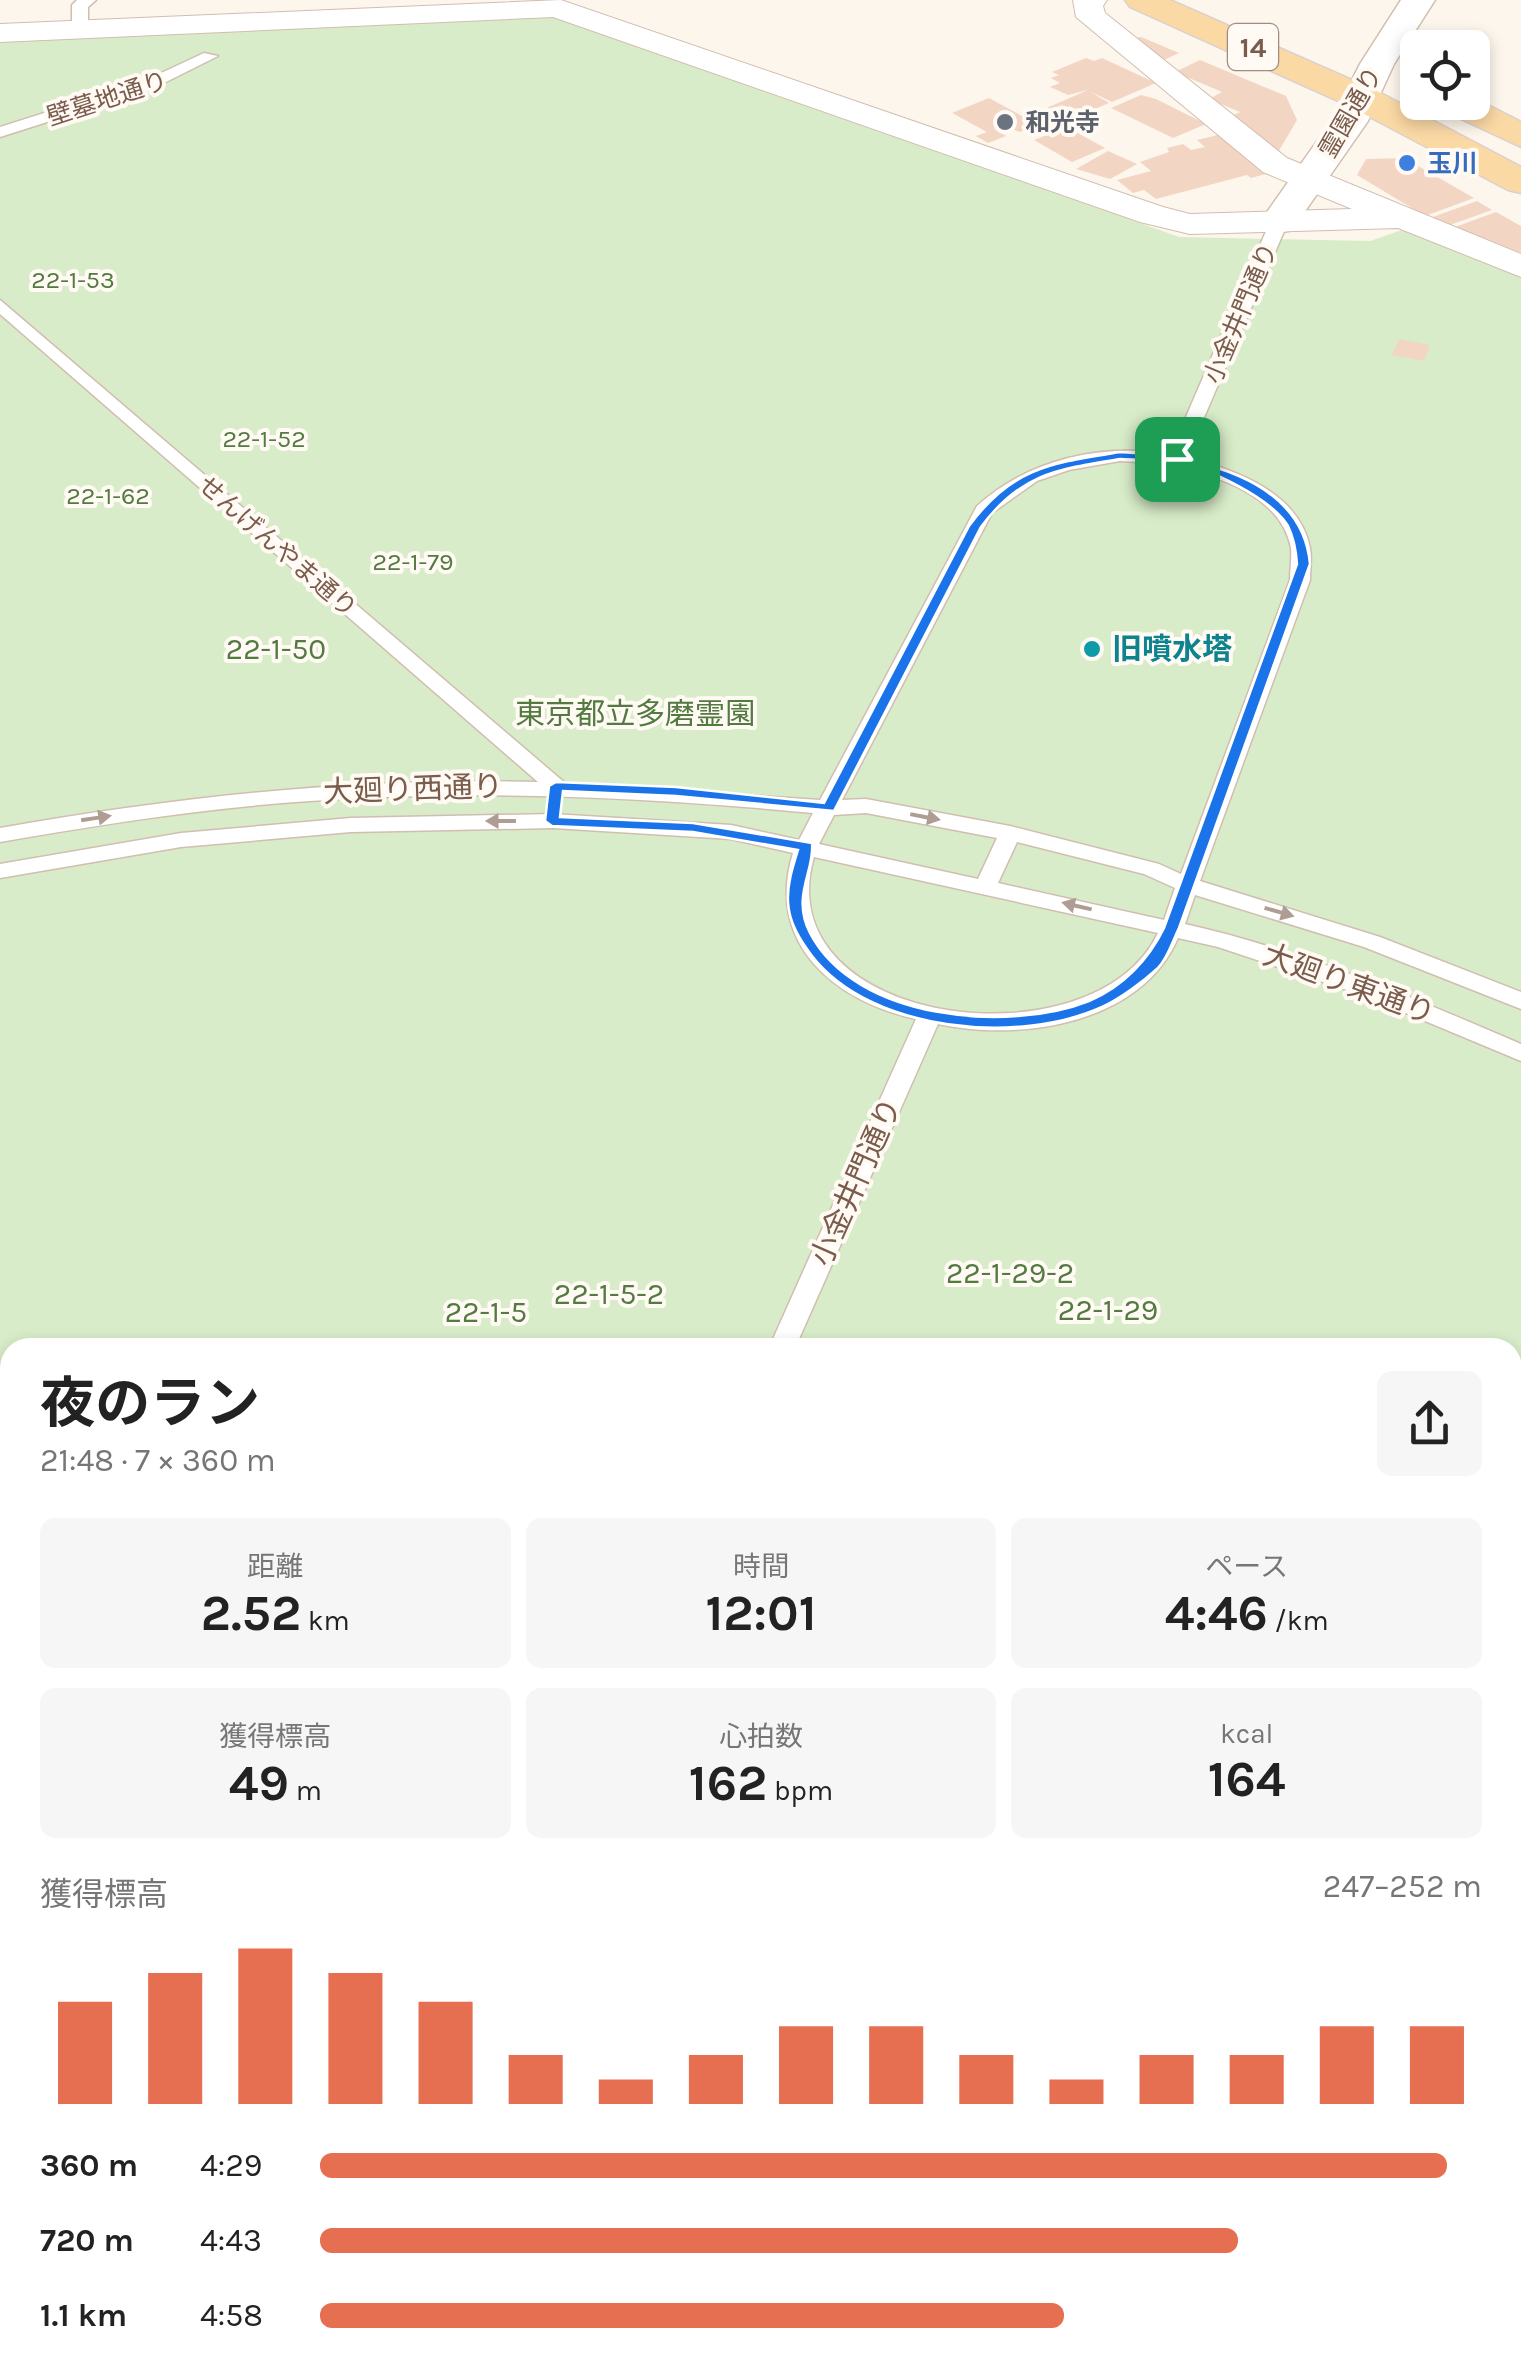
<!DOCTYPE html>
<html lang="ja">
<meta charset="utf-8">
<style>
:root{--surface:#fff;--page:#f6f6f6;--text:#222;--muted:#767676;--accent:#e76f51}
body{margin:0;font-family:Karla,"Noto Sans JP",sans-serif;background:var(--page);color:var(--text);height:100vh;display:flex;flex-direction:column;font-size:38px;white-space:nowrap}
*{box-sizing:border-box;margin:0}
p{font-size:32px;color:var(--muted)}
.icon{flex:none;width:55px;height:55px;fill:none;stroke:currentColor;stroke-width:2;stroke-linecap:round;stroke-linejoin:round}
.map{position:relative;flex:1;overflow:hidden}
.sheet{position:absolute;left:0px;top:1338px;width:1522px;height:1038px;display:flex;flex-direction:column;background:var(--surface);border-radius:30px 30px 0 0;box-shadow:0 5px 15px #0003}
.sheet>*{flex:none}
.tools{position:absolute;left:1400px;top:30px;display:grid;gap:20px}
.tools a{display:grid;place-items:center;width:90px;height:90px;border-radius:15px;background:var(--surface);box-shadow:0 5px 15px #0003;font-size:50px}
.pin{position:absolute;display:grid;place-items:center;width:85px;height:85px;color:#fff;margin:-42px;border-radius:20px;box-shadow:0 5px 15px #0006}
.round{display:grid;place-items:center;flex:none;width:105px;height:105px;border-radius:15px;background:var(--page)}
.headline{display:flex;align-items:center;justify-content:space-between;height:170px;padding:0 40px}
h1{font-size:55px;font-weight:700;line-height:75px}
.metrics{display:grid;grid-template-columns:repeat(3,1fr);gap:15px;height:170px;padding:10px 40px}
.metrics div{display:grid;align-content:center;border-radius:15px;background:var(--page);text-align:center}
.metrics b{font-size:50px;font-weight:700}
.metrics small{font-size:28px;font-weight:400}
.metrics p{font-size:28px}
.chart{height:280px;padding:20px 40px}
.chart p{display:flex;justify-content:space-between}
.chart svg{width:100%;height:180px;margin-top:10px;stroke:var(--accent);stroke-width:6}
ul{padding:0 40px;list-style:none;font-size:32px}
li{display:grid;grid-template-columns:160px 120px 1fr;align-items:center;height:75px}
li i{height:25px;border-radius:12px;background:var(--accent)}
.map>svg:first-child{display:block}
.green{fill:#d8ecc9;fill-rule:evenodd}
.building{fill:#f3d5c3}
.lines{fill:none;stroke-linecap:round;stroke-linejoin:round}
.service-casing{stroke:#d1beb0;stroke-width:3}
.minor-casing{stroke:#d1beb0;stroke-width:2}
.tertiary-casing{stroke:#d1beb0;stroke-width:3}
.primary-casing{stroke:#dad1cd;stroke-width:3}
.service{fill:#fff;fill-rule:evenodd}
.minor{fill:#fff;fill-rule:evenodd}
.tertiary{fill:#fff;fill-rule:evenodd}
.primary{fill:#fbd9a5;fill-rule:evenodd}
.oneway{fill:#af9d94}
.route{fill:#1a73e8;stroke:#fff;stroke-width:2.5;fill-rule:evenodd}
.worship-dot{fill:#6b7280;stroke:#fffaf3;stroke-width:4}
.shop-dot{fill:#3f7fe0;stroke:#fffaf3;stroke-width:4}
.culture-dot{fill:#0f9aa8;stroke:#fffaf3;stroke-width:4}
.labels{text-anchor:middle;stroke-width:8;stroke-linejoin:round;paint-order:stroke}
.far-street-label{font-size:25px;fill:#7a5c4d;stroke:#fffaf3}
.far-worship-label{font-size:25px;font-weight:bold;fill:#5b616d;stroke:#fffaf3;text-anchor:start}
.far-shop-label{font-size:25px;font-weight:bold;fill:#366cbe;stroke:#fffaf3;text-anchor:start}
.far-park-label{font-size:25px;fill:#537a41;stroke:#fffaf3}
.shield{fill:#fffaf3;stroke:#a28b7f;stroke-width:2.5}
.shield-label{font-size:28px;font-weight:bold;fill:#7a5c4d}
.park-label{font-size:30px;fill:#537a41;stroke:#fffaf3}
.culture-label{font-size:30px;font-weight:bold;fill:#0d838f;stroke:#fffaf3;text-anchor:start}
.street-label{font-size:30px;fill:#7a5c4d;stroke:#fffaf3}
</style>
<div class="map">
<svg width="1521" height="2374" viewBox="0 0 1521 2374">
<rect width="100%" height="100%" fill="#fdf6ec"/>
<!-- green -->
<path class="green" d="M540,15L564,18L1179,237L1370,241L1402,230L1521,277V2374H0V41ZM10,1348H1512V2365H10Z"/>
<!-- building -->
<g class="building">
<polygon points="1141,37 1179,53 1155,64 1127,39"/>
<polygon points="1086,58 1094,61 1102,58 1156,83 1112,102 1089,91 1109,103 1071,119 1053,122 1035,113 1088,90 1068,95 1050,87 1060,83 1051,78 1059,75 1052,72"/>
<polygon points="1200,60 1286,96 1297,120 1277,154 1234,115 1240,112 1209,99 1222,92 1175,72"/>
<polygon points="1141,95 1156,99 1206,124 1173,138 1111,108"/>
<polygon points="989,98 1022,116 1029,113 1045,122 1020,132 1008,128 999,132 1006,136 988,143 976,136 987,132 952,113"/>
<polygon points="1067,127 1105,148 1072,162 1034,140"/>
<polygon points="1218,135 1273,172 1251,178 1247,175 1156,199 1144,190 1133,193 1117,180 1151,171 1140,162 1169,152 1167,148 1183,144 1191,150 1205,147 1197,140"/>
<polygon points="1108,151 1137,164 1110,179 1076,169"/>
<polygon points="1404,158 1474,198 1425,216 1357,175 1366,159"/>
<polygon points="1477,201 1492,210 1447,226 1433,217"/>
<polygon points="1496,212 1521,226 1521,253 1455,227"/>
<polygon points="1399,339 1430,345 1424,361 1392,355"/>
</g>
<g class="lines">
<defs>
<g id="service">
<polygon points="77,0 96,0 88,7 88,29 80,34 72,29 72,5"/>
<polygon points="204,53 218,56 154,88 0,137 0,127 142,82"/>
<path d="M1279,217L1288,222L1187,457C1235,470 1299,492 1310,548C1312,558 1310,570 1310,580L1200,881L1380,937L1521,992V1009L1364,947L1195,895L1185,924C1301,950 1412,997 1521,1044V1061L1365,996L1218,947L1178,938C1141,1024 1021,1042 938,1024L795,1348H769L916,1019C834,1001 765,943 793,853L731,839L553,828L351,832L181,847L0,878V864L181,833L351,818L553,814L731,825L799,840L813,813C645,797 478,789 310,801C206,808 103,824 0,842V828C178,797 357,777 538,782L0,314V300L565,783L820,800L977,506C1029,459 1101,443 1170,454L1270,222ZM1120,461C1176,463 1278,481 1291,548C1292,558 1290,570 1290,580L1181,874L1159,864L1010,826L866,799L842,800L992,513L1037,481L1069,470ZM866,813L997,838L978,879L819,844L834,815ZM1017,842L1144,874L1175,888L1164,920L998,883ZM814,857L1158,933C1095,1068 765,1027 814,857Z"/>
<polygon points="1521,1487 1521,1512 1512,1515 1512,1490"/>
<polygon points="0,1799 10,1803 10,1840 0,1837"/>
<polygon points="1512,1962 1521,1965 1521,1998 1512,1995"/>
<rect x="35" y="2365" width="34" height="9"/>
<polygon points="612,2365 646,2365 643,2374 609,2374"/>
</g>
<polygon id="minor" points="561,0 1163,207 1190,214 1352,209 1263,172 1076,17 1073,0 1107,0 1103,6 1105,13 1287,158 1521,254 1521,277 1398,228 1190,234 1140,222 553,17 0,42 0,24"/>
<polygon id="tertiary" points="1401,0 1435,0 1394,64 1368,121 1292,230 1279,233 1266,230 1260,222 1332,120 1360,64"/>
<g id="primary">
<polygon points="1125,0 1170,0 1375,90 1521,167 1521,193 1508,190 1349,106 1130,7"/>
<polygon points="1472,97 1521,122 1521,147 1442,110 1438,102 1472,102"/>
</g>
</defs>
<!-- service casing -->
<use href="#service" class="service-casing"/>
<!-- minor casing -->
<use href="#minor" class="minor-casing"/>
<!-- tertiary casing -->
<use href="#tertiary" class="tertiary-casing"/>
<!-- primary casing -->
<use href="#primary" class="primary-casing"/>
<!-- service -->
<use href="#service" class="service"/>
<!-- minor -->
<use href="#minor" class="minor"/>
<!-- tertiary -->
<use href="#tertiary" class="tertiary"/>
<!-- primary -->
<use href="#primary" class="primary"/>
</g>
<!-- one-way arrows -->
<defs><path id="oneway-solid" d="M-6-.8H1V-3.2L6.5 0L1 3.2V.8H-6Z" transform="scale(2.5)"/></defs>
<g class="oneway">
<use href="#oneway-solid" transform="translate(925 817) rotate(11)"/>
<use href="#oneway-solid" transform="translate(96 818) rotate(-9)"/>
<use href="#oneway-solid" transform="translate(501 821) rotate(-180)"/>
<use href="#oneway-solid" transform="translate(1077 906) rotate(-167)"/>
<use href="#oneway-solid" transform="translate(1279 912) rotate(16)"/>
</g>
<!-- route -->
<path class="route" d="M1120,452C1192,456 1302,475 1310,564L1179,928C1173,940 1168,958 1158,968C1144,981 1120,999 1102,1007C1019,1045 871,1032 812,956C800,940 789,923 788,902C787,884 793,866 798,850L693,832L552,826L545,821L549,786L556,782L676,787L824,803L969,526C1012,467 1052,463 1120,452ZM1120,459C1138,460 1157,460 1175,462C1207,467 1271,498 1288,526C1294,538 1296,550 1297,564L1164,928C1149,959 1123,987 1089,1001C1008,1033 855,1020 810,933C791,896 815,871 812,843L693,823L560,817L563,791L676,796L834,811L981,527C1021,473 1058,469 1120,459Z"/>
<!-- markers -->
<circle class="worship-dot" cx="1005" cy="122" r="10"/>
<circle class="shop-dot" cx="1407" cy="163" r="10"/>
<circle class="culture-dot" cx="1092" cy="649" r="10"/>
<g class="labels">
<!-- far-street labels -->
<g class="far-street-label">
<text transform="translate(107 98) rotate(-18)" y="9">壁墓地通り</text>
<text transform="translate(1350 112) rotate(-60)" y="9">霊園通り</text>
<text transform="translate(1240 313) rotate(-67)" y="9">小金井門通り</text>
<text transform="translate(278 546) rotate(41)" y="9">せんげんやま通り</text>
</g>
<!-- far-worship labels -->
<g class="far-worship-label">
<text x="1025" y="131">和光寺</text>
</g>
<!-- far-shop labels -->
<g class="far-shop-label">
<text x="1427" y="172">玉川</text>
</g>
<!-- far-park labels -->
<g class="far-park-label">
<text x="73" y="288">22-1-53</text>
<text x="264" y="447">22-1-52</text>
<text x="108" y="504">22-1-62</text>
<text x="413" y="570">22-1-79</text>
</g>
<!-- shield labels -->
<rect class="shield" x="1228" y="24" width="50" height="46" rx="8"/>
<g class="shield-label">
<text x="1253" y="57">14</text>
</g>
<!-- park labels -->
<g class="park-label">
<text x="276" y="659">22-1-50</text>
<text x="635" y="724">東京都立多磨霊園</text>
<text x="1010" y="1283">22-1-29-2</text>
<text x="609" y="1304">22-1-5-2</text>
<text x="1108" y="1320">22-1-29</text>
<text x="486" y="1322">22-1-5</text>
</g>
<!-- culture labels -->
<g class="culture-label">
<text x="1112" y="659">旧噴水塔</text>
</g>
<!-- street labels -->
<g class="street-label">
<text transform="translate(413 789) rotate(-2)" y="10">大廻り西通り</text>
<text transform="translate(1349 984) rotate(20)" y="10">大廻り東通り</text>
<text transform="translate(856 1182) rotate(-66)" y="10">小金井門通り</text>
</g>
</g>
</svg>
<div class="tools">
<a><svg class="icon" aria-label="locate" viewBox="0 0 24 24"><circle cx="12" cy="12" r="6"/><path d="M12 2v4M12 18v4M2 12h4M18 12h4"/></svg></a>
</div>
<div class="pin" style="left:1177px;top:459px;background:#1e9e55"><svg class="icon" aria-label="arrive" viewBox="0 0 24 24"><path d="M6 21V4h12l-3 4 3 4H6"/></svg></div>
<section class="sheet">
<div class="headline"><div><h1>夜のラン</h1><p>21:48 · 7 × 360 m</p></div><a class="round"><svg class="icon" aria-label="share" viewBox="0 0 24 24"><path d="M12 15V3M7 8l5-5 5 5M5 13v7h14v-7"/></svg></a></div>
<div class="metrics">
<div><p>距離</p><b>2.52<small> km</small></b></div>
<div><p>時間</p><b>12:01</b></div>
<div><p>ペース</p><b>4:46<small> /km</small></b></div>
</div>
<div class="metrics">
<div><p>獲得標高</p><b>49<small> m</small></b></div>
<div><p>心拍数</p><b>162<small> bpm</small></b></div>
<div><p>kcal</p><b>164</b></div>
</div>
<div class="chart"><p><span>獲得標高</span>247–252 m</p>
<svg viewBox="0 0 160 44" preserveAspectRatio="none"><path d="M5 44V19M15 44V12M25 44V6M35 44V12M45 44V19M55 44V32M65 44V38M75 44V32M85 44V25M95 44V25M105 44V32M115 44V38M125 44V32M135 44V32M145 44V25M155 44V25"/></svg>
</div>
<ul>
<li><b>360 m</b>4:29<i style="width:97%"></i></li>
<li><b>720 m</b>4:43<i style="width:79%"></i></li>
<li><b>1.1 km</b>4:58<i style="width:64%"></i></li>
</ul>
</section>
</div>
